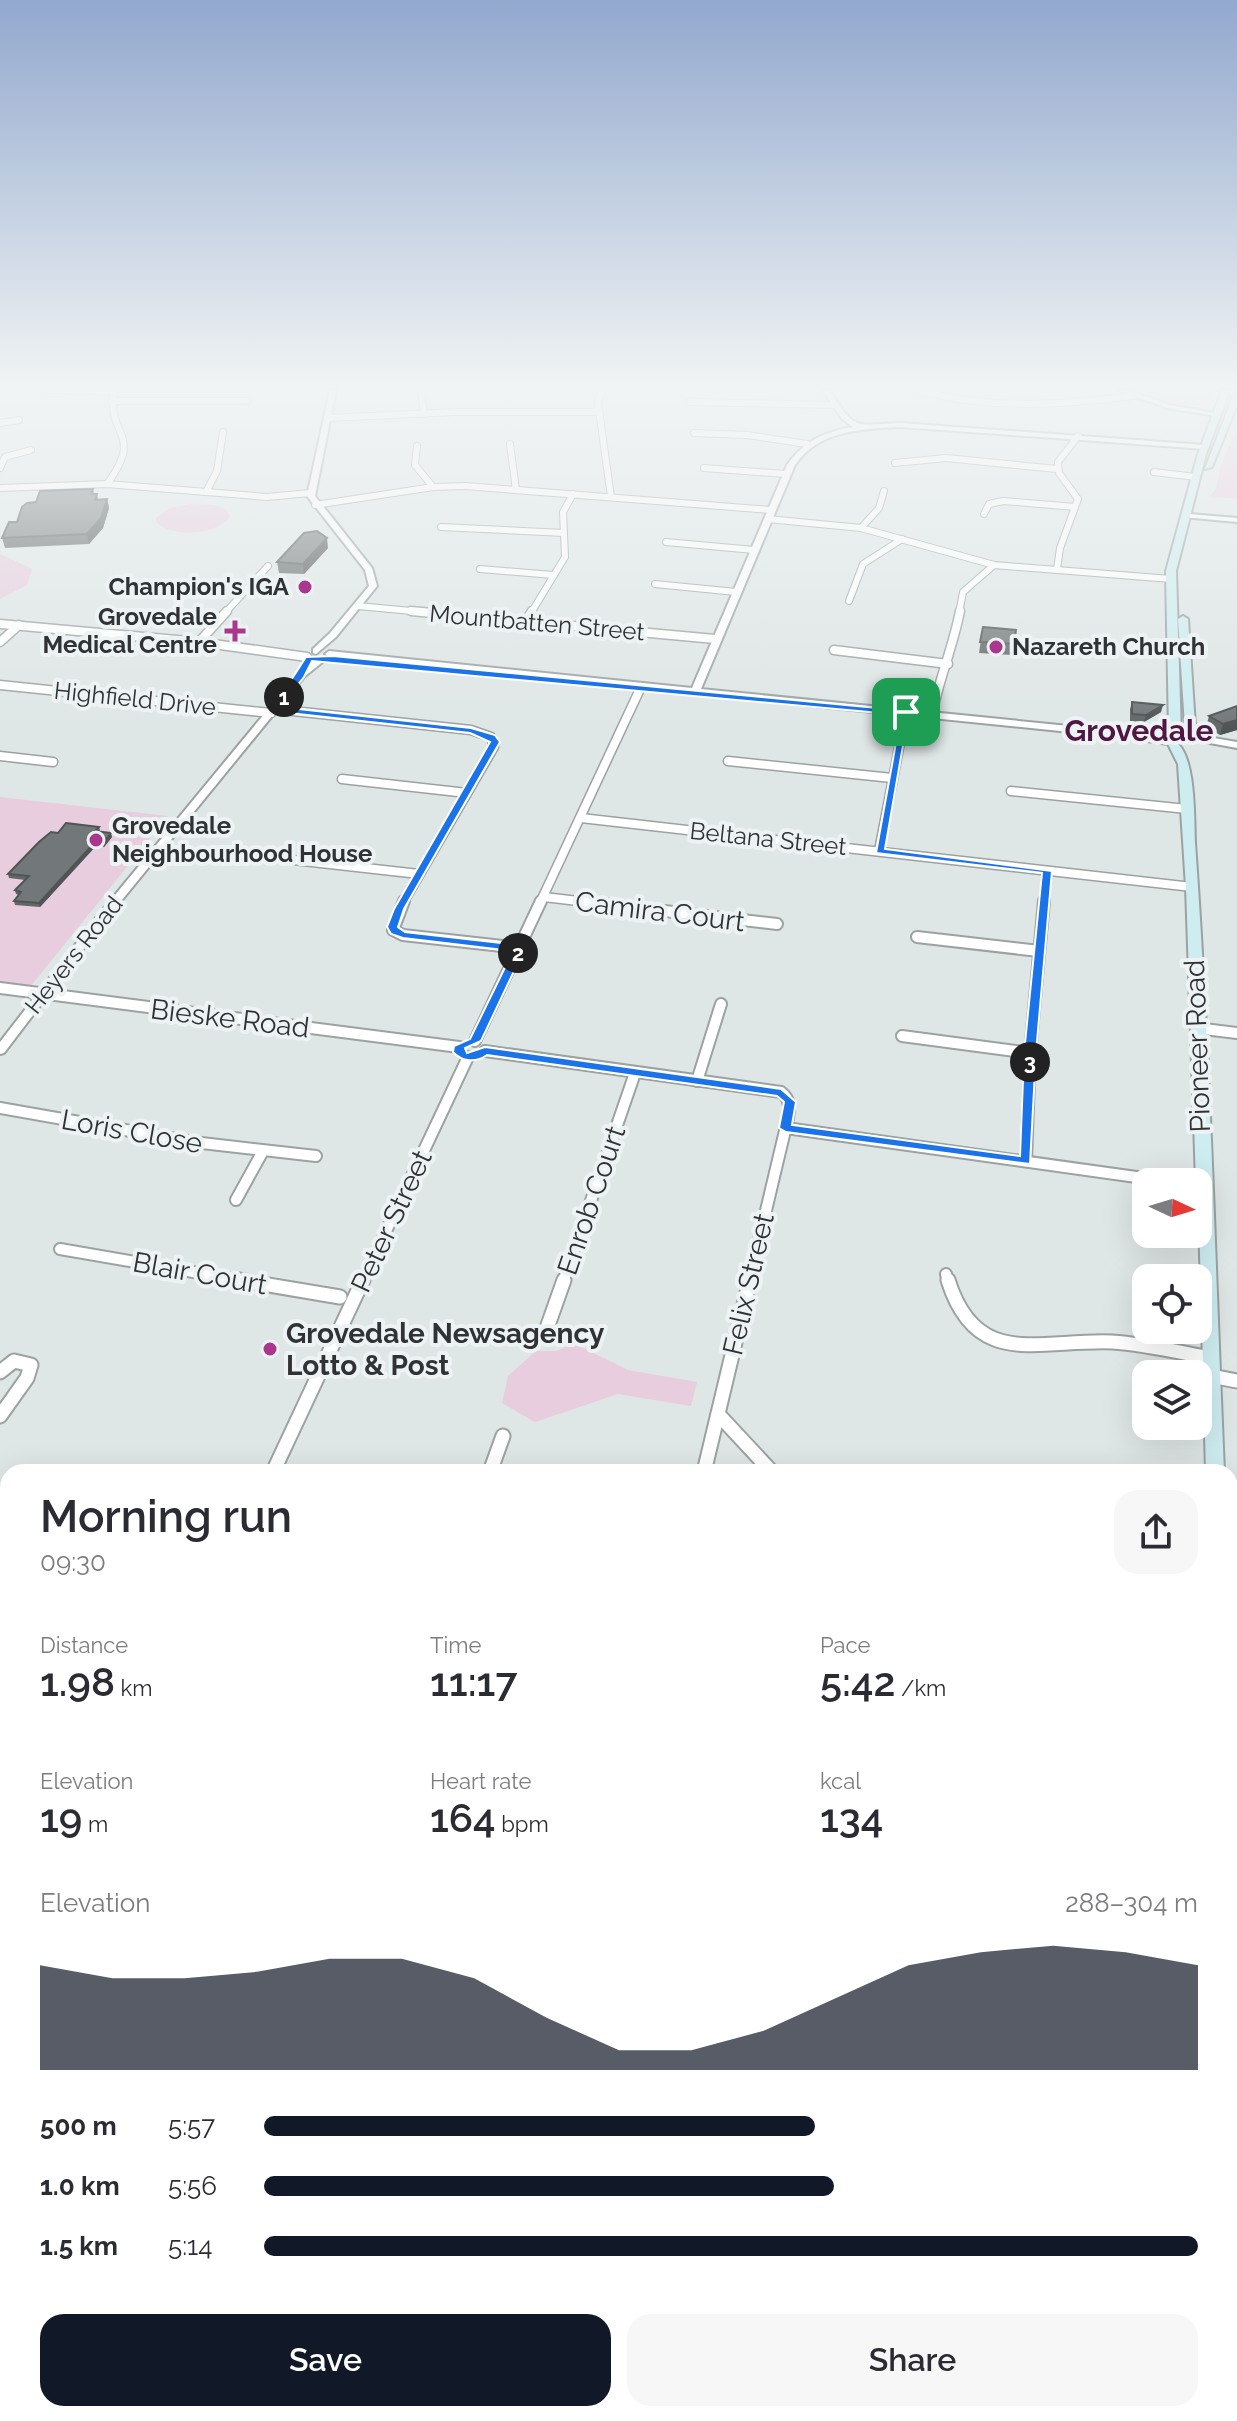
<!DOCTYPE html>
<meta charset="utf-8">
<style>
:root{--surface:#fff;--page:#f7f7f7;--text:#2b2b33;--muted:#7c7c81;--accent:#111827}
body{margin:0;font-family:Raleway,sans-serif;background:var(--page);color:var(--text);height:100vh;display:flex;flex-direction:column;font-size:30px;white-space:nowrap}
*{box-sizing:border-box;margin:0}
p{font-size:26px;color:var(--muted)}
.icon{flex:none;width:44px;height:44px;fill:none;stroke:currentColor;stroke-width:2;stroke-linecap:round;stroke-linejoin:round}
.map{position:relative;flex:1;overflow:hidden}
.details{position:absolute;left:0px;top:1464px;width:1238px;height:958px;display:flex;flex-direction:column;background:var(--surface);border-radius:24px 24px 0 0;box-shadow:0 8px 32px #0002}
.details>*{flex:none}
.needle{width:52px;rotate:94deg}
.controls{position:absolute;left:1132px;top:1168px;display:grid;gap:16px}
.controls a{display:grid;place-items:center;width:80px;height:80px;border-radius:16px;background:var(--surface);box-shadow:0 8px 32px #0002;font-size:40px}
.pin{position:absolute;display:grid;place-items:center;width:68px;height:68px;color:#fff;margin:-34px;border-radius:16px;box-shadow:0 4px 12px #0006}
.km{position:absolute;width:40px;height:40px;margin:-20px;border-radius:50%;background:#222;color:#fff;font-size:22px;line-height:40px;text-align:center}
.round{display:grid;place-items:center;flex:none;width:84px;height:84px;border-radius:24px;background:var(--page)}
.overview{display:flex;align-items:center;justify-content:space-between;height:136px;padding:0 40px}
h1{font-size:44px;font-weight:600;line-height:60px}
.metrics{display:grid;grid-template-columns:repeat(3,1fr);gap:12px;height:136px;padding:8px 40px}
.metrics div{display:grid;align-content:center}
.metrics b{font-size:40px;font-weight:600}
.metrics small{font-size:22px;font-weight:400}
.metrics p{font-size:22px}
.chart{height:224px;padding:16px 40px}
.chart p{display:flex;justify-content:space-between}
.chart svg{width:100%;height:144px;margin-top:8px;fill:var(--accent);opacity:.7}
.button{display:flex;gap:16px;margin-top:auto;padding:16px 40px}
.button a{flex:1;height:92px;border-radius:24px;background:var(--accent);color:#fff;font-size:32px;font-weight:600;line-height:92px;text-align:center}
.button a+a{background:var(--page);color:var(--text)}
ul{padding:0 40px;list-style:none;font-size:26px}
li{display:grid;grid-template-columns:128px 96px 1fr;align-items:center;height:60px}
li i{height:20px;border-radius:10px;background:var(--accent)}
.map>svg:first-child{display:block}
.green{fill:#e7cdde}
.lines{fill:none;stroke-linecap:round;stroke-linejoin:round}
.stream{stroke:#b195a7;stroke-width:2}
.minor-far4-casing{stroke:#9ca2a2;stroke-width:8}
.minor-far3-casing{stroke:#9ca2a2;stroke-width:11}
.minor-far2-casing{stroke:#9ca2a2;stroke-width:14}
.minor-far1-casing{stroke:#9ca2a2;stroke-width:17}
.minor-casing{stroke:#9ca2a2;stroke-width:21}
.tertiary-casing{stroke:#9ca2a2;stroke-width:4}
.secondary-casing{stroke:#9ca2a2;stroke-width:4}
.primary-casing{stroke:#c1c2c2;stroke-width:4}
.minor-far4{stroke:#fff;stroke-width:6}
.minor-far3{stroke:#fff;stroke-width:8}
.minor-far2{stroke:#fff;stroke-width:10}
.minor-far1{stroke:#fff;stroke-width:13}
.minor{stroke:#fff;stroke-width:17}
.tertiary{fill:#fff;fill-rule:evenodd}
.secondary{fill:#ceedf1;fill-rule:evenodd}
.primary{fill:#9edbe3;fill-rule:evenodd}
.wall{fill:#626768}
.shaded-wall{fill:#505455}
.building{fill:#727879;stroke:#505455;stroke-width:2}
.route{fill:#1a73e8;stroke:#fff;stroke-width:2;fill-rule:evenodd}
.poi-dot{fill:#ab368e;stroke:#edf3f4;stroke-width:3}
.labels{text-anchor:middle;stroke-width:8;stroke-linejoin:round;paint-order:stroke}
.far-poi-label{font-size:24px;font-weight:bold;fill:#303233;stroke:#edf3f4;text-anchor:end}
.far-street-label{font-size:24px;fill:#303233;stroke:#edf3f4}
.street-label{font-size:28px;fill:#303233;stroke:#edf3f4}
.poi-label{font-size:28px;font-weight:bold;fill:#303233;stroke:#edf3f4;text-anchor:start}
.far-district-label{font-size:30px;font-weight:bold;fill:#4f1741;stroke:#edf3f4}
</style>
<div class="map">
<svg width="1237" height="2421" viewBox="0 0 1237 2421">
<rect width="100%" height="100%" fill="#dfe6e6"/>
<!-- green -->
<g class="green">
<polygon points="1147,390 1218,390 1210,406 1206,407 1161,402 1141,395"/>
<polygon points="1237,425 1237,499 1209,497 1216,489 1220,468"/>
<path d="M190,504L215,505L227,510L230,517C216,535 175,538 157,523L156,518L170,508Z"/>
<polygon points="0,554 32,569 27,585 0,599"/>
<polygon points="0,797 168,816 30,987 0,983"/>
<polygon points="573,1343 628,1370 697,1382 691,1406 618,1394 535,1422 502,1403 508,1376 536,1351 557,1351"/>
<polygon points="0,2129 8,2131 8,2414 424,2414 422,2421 0,2421"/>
</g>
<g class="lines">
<!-- stream -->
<polyline class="stream" points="1214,390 1237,397"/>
<defs>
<g id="minor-far4">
<polyline points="50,390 114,391"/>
<polyline points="421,390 424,414"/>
<polyline points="601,390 598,403 611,497"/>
<path d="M918,390C986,410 1063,405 1133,396"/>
<polyline points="112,401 247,401"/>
<polyline points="690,402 835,405"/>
<polyline points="327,418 455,412 599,412"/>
<polyline points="0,423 19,420"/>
<polyline points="694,433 747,435 807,444"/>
<polyline points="510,444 516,490"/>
<polyline points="417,446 415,465 433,487"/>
<polyline points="895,463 946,458 1057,469"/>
<polyline points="0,468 5,457 31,450"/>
<polyline points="704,468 786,474"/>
<polyline points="1154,472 1196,477"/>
<path d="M107,484C146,431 104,437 115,390"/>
<polyline points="0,488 107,484 267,497 310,493"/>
<polyline points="206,492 217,471 223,432"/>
<polyline points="315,505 433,487 465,486 771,510"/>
<polyline points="984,514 989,504 1003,501 1075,507"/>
<polyline points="768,519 861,528 994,565 1171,579"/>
<polyline points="441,527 564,533"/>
<polyline points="861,528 879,508 884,491"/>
<polyline points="666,542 754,550"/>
<polyline points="480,569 553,575"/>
<polyline points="1057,569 1060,548 1078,499 1059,473 1058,462 1078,436"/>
<polyline points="655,584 736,592"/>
<polyline points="849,601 863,564 902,539"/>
<polyline points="358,606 433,613"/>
<polyline points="225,613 268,566"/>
<polyline points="531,613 565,557 563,512 573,494"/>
<polyline points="959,613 963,592 994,565"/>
</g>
<g id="minor-far3">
<polyline points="411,611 715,639"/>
<polyline points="525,622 532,611"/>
<polyline points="0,624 199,642 307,657"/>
<polyline points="0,642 19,625"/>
<polyline points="199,642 227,611"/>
<polyline points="834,650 948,664"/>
<polyline points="0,685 271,713"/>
<polyline points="274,709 471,730 491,737 494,747 403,903"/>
<path d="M932,715C939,679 953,647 960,611"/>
<polyline points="0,756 53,762"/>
<polyline points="728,761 892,778"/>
<polyline points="342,779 467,793"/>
<polyline points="1011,791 1187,809"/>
<polyline points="581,818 1192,887"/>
<polyline points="879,851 906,712"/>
<polyline points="285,859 419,874"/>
<polyline points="544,897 595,903"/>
<polyline points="540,903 641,687"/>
<polyline points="1044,903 1047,871"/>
</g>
<g id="minor-far2">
<polyline points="404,901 393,930 403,935 520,948"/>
<polyline points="578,901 777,924"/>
<polyline points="917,937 1039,951"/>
<polyline points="0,988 459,1047"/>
<polyline points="1196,1028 1237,1033"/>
<polyline points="902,1036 1030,1053"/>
<polyline points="475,1041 541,901"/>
<path d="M485,1051L781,1092C790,1099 790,1107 788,1118L749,1282"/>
<polyline points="697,1081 721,1004"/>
<polyline points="0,1108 193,1142 316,1156"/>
<polyline points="786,1128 1172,1182"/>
<polyline points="1026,1161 1030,1053 1044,901"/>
<polyline points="236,1200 263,1151"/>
<polyline points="60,1249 251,1282"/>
<polyline points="946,1274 948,1282"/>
<polyline points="362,1282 468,1057"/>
<polyline points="563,1282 635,1073"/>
</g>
<g id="minor-far1">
<polyline points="239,1280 340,1297"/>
<path d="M948,1280C976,1370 1039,1339 1112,1342C1145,1344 1178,1352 1210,1358"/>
<polyline points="547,1328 564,1280"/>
<polyline points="0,1372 14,1361 31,1365 27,1378 0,1416"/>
<polyline points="1211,1376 1237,1381"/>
<polyline points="718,1414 772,1472"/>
<polyline points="273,1472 363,1280"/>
<polyline points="490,1472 503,1436"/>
<polyline points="704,1472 750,1280"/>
</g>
<g id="minor">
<polyline points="492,2414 516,2421"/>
<polyline points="1092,2414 1092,2421"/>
</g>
<g id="tertiary">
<polygon points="330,390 336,390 315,496 372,568 377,586 336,637 316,654 313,653 313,649 330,633 369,586 365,570 307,496"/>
<path d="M823,390H829C856,431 853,425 900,423L1205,445L1209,447L1205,449L900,427C861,429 819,430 795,465L701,689L1119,731L1172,740L1177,743L1175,745L1119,737L329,657L325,654L329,651L692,688L787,465C804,441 824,432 853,427L842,419Z"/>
<polygon points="1118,390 1127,390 1170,405 1220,414 1217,416 1167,408"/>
<polygon points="1190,514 1237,518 1237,522 1193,518 1190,518"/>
<polygon points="317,658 325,660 304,677 104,922 4,1053 0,1054 0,1042 96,918 298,673"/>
<polygon points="1196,735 1237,742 1237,748 1193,740 1193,736"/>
<polygon points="461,2414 485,2414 483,2421 459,2421"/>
</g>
<g id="secondary">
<polygon points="1222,390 1230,390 1206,454 1176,571 1181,734 1175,737 1169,734 1166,571 1198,454"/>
<polygon points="1237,394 1237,405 1212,467 1205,469 1233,396"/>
<polygon points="1183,616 1188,619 1195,726 1199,736 1193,739 1187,736 1185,726 1178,619"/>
<path d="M1174,741C1196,752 1194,819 1195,843C1210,1052 1215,1263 1224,1472H1206L1198,1182H1196L1186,887L1178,764L1168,744Z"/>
<polygon points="1230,1763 1237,1765 1237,1859 1230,1856"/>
<polygon points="1237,1932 1237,1988 1230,1991 1230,1935"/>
</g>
<g id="primary">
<polygon points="0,1721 8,1723 8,1745 0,1743"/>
<polygon points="0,1753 8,1754 8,1778 0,1777"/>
<polygon points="1230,1982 1237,1984 1237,2012 1230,2010"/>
<polygon points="1230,2023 1237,2024 1237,2052 1230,2051"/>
</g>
</defs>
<!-- minor-far4 casing -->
<use href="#minor-far4" class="minor-far4-casing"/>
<!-- minor-far3 casing -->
<use href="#minor-far3" class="minor-far3-casing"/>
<!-- minor-far2 casing -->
<use href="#minor-far2" class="minor-far2-casing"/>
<!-- minor-far1 casing -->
<use href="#minor-far1" class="minor-far1-casing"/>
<!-- minor casing -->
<use href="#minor" class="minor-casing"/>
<!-- tertiary casing -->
<use href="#tertiary" class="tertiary-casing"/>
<!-- secondary casing -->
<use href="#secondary" class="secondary-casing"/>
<!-- primary casing -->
<use href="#primary" class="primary-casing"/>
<!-- minor-far4 -->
<use href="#minor-far4" class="minor-far4"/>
<!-- minor-far3 -->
<use href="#minor-far3" class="minor-far3"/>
<!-- minor-far2 -->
<use href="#minor-far2" class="minor-far2"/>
<!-- minor-far1 -->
<use href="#minor-far1" class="minor-far1"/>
<!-- minor -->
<use href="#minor" class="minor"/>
<!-- tertiary -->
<use href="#tertiary" class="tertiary"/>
<!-- secondary -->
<use href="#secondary" class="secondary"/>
<!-- primary -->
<use href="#primary" class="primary"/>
</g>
<!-- wall -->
<g class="wall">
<polygon points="93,489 94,494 97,494 98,499 107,499 109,508 103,528 89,544 5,548 2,538 36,502"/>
<polygon points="328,548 304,574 279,573 277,562"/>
<polygon points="983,627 1016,630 1012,655 979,653"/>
<polygon points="1132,702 1161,712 1144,722 1130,721 1130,709"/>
<polygon points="1237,706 1237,730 1220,735 1206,727 1209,716"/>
<polygon points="99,827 100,830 99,832 112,837 104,847 96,846 40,907 15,905 14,901 19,895 16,894 15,890 25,880 9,878 8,874 58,833"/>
<polygon points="8,1807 8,1886 4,1886 0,1893 0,1823"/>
<polygon points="1230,2052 1237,2053 1237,2166 1236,2155 1230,2154"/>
</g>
<!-- shaded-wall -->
<g class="shaded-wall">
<polygon points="107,499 109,508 103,528 89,544 87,534"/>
<polygon points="327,538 328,548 304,574 303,564"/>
<polygon points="1163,705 1161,712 1144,722 1146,715"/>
<polygon points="1237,720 1237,730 1220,735 1223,724"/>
<polygon points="111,833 112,837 104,847 103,843"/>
<polygon points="95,842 96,846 40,907 39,903"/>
<polygon points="0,1880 4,1886 0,1893"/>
</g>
<!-- building -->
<g class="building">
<polygon points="93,489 91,494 97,494 95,500 107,499 101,518 87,534 2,538 9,522 17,522 22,507 27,503 36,502 40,491"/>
<polygon points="317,531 327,538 303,564 277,562 304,533"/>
<polygon points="983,627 1016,630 1014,644 980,642"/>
<polygon points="1132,702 1163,705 1146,715 1132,714"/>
<polygon points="1237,706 1237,720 1223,724 1209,716"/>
<polygon points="66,823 99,827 95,831 111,833 103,843 95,842 39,903 14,901 21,892 15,890 29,876 8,874 39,842 51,832 58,833"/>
<polygon points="8,1807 8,1877 0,1876 0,1823"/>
<polygon points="1230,2052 1237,2053 1237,2142 1235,2120 1230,2119"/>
</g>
<!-- sky -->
<linearGradient id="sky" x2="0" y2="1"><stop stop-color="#92a8ce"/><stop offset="0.53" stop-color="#f1f4f4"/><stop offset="1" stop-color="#f1f4f4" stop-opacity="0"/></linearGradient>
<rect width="1237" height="729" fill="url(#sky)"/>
<!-- route -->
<path class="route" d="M333,656L909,711L885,849L1052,871L1036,1053L1030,1164L786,1132L779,1128L784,1102L777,1096L487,1055C476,1063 462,1062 453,1052L454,1046L470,1039L513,951L403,938L391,934L387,927L394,909L490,742L470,733L271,711L306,657ZM312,661L901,715L876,853L1042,873L1024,1053L1020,1156L792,1125L796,1102L781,1089L485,1047L467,1053L465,1048L481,1041L525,948L520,945L405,932L398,927L404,909L500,742L495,735L471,728L280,707L304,677Z"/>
<!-- markers -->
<g class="poi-dot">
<circle cx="305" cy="587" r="8"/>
<path d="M231 619h8v8h8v8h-8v8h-8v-8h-8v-8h8z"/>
<circle cx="996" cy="647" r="8"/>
<circle cx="96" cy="840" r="8"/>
<circle cx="270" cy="1349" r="8"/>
</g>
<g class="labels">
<!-- far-poi labels -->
<g class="far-poi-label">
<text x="289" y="595">Champion's IGA</text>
<text x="217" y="625">Grovedale<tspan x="217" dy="28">Medical Centre</tspan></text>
<text x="1012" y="655" text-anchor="start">Nazareth Church</text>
<text x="112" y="834" text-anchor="start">Grovedale<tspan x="112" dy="28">Neighbourhood House</tspan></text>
</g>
<!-- far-street labels -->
<g class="far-street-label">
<text transform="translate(537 623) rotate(5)" y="8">Mountbatten Street</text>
<text transform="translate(135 699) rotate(6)" y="8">Highfield Drive</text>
<text transform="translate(768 839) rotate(6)" y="8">Beltana Street</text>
<text transform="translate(74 955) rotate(-52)" y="8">Heyers Road</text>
</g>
<!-- street labels -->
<g class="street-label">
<text transform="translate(660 911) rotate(7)" y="10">Camira Court</text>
<text transform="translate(230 1018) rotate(7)" y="10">Bieske Road</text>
<text transform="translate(1197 1046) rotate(-92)" y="10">Pioneer Road</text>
<text transform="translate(132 1131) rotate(10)" y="10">Loris Close</text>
<text transform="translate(591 1200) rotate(-71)" y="10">Enrob Court</text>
<text transform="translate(391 1221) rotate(-65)" y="10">Peter Street</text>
<text transform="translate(200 1273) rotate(10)" y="10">Blair Court</text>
<text transform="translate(748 1284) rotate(-77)" y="10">Felix Street</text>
</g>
<!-- poi labels -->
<g class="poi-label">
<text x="286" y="1343">Grovedale Newsagency<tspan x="286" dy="32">Lotto &amp; Post</tspan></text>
</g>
<!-- far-district labels -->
<g class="far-district-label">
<text x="1139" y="741">Grovedale</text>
</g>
</g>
</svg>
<div class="controls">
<a><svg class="needle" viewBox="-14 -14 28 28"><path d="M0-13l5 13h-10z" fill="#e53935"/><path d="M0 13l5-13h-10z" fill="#7c7c81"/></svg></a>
<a><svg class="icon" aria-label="locate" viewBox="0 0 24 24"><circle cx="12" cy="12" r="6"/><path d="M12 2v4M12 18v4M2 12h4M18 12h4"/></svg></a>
<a><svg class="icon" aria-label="layers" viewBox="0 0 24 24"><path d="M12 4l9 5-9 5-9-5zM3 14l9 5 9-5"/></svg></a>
</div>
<div class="pin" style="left:906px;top:712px;background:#1e9e55"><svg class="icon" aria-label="arrive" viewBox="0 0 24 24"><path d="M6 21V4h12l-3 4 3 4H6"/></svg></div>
<b class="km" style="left:284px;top:697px">1</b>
<b class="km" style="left:518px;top:953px">2</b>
<b class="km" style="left:1030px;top:1062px">3</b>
<section class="details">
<div class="overview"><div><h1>Morning run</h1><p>09:30</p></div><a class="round"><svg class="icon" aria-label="share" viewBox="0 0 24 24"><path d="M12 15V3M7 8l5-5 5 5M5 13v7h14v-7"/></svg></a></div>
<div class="metrics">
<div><p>Distance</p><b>1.98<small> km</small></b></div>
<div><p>Time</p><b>11:17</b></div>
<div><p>Pace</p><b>5:42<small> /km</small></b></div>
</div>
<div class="metrics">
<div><p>Elevation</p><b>19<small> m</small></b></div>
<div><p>Heart rate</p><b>164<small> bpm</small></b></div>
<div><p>kcal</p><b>134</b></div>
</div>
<div class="chart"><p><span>Elevation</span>288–304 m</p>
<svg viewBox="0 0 160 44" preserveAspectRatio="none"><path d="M0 44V12L10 16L20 16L30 14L40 10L50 10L60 16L70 28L80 38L90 38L100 32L110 22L120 12L130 8L140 6L150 8L160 12V44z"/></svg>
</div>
<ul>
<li><b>500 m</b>5:57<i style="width:59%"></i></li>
<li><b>1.0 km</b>5:56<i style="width:61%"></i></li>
<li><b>1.5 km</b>5:14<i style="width:100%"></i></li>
</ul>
<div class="button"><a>Save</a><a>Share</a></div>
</section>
</div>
